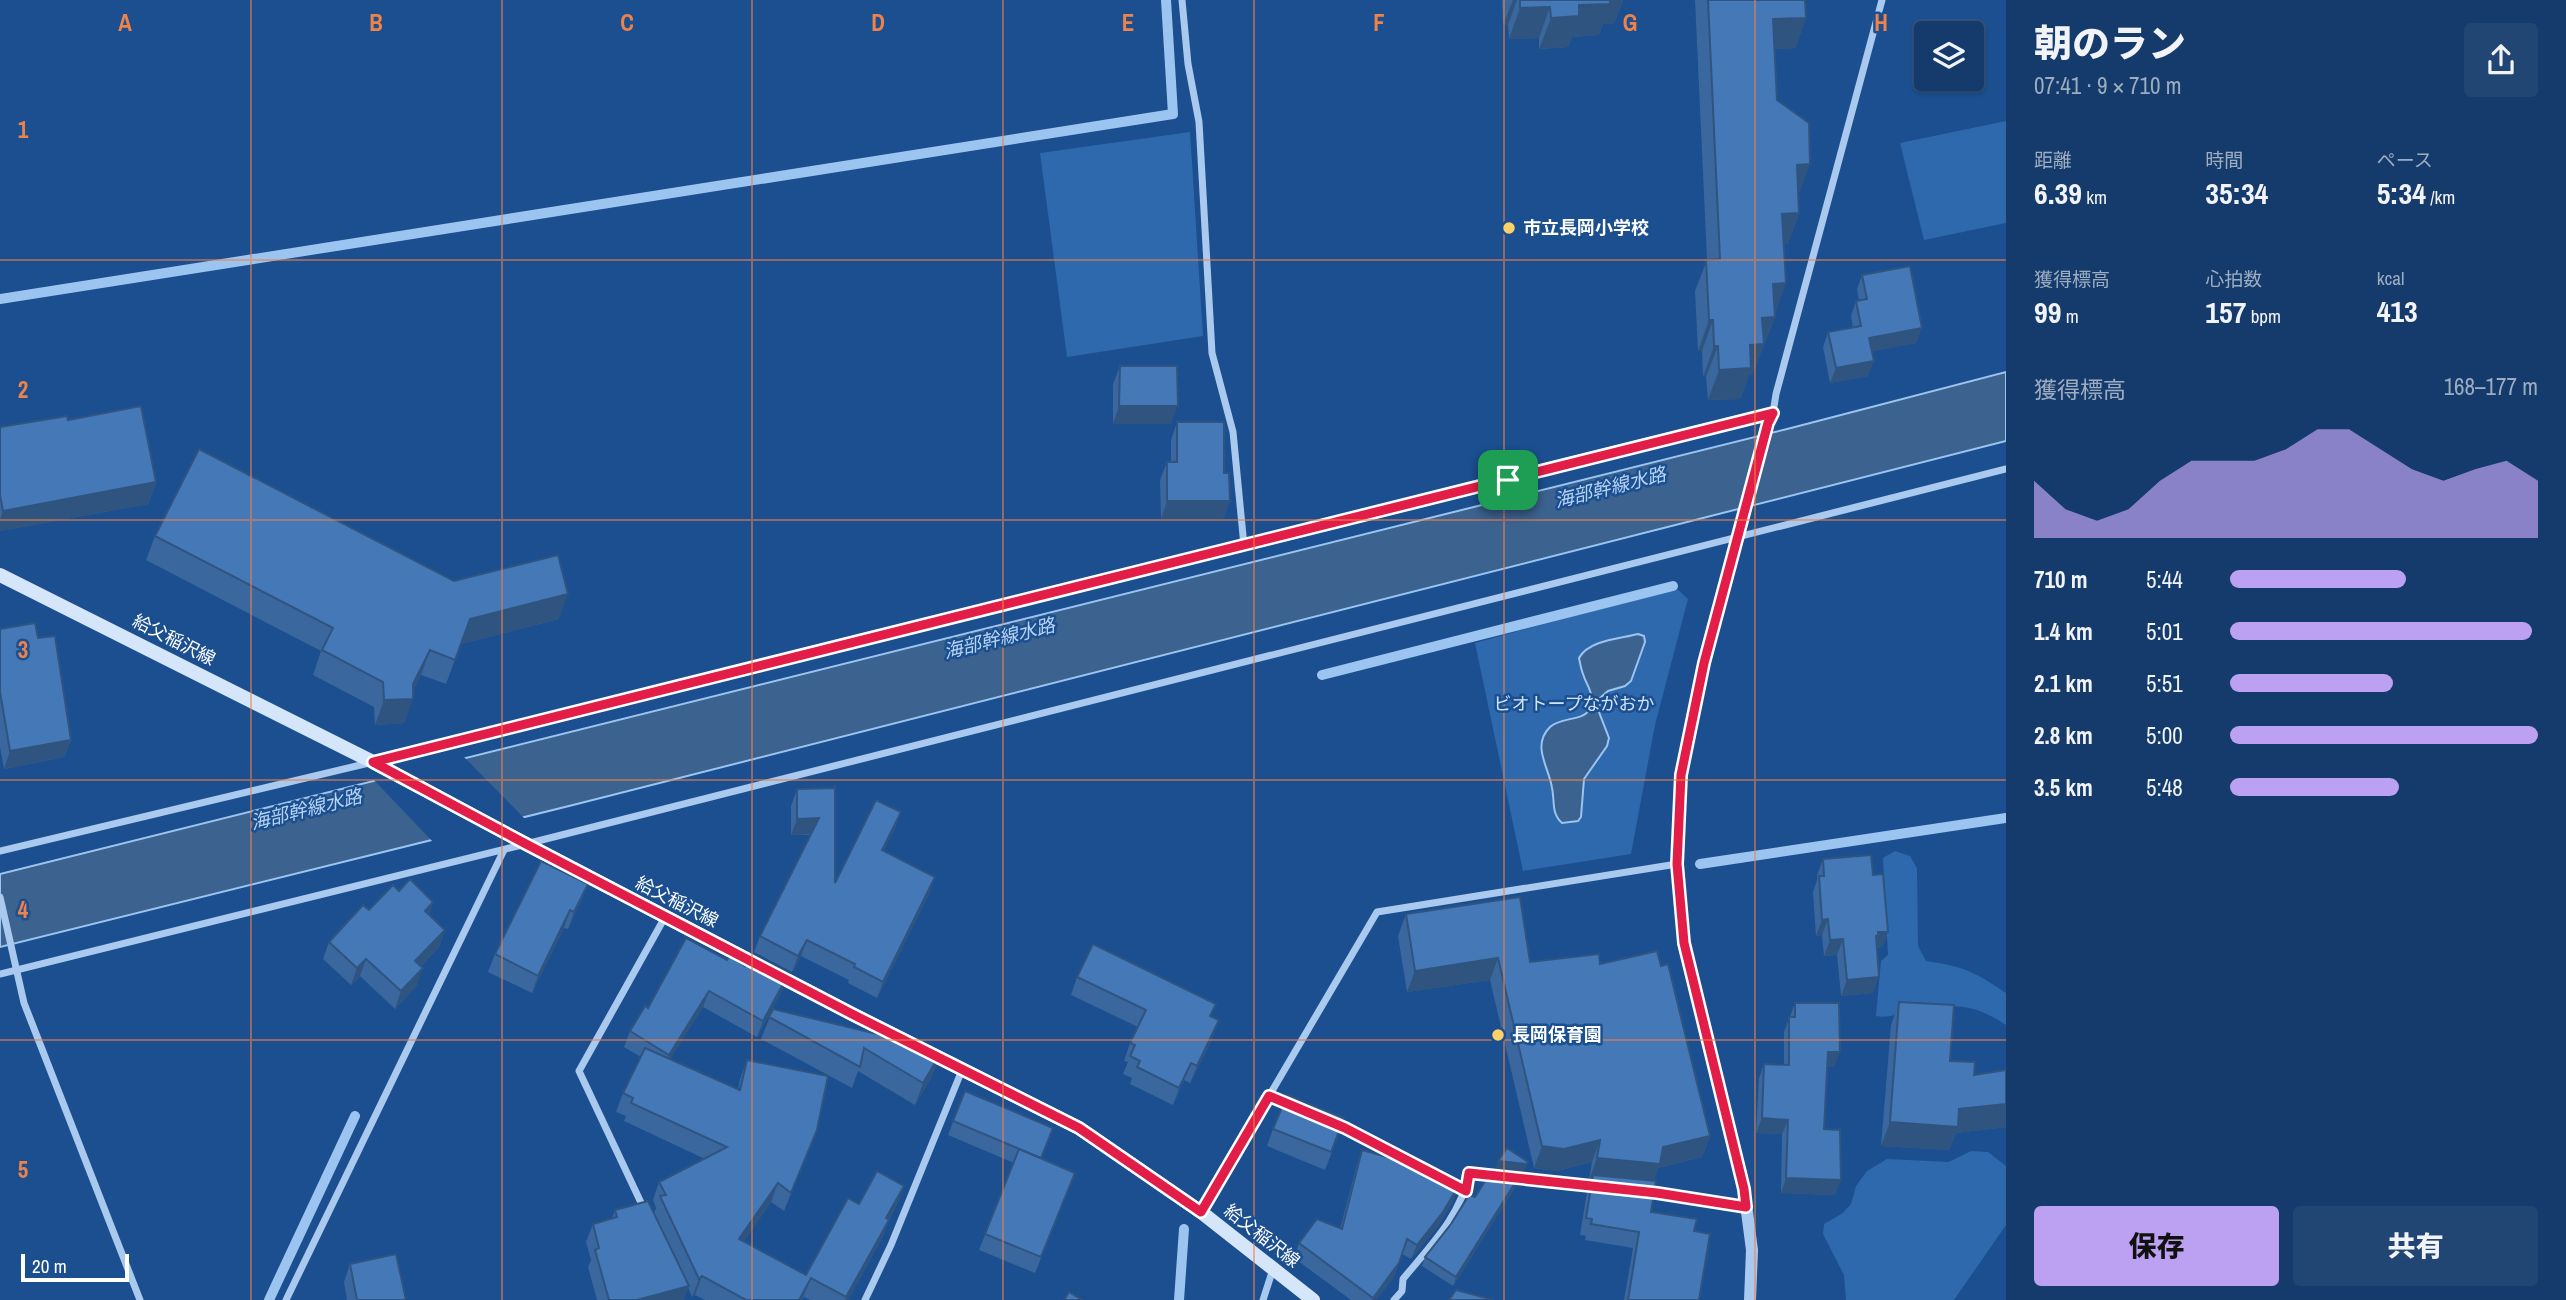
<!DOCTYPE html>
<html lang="ja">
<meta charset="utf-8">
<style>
:root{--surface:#143b6b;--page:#214673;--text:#f1f3f6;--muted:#9dadc1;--line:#33557e;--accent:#bca0f2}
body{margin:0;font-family:"Archivo Narrow","Noto Sans JP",sans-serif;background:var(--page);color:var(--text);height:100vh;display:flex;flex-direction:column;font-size:26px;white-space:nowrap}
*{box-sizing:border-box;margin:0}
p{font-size:23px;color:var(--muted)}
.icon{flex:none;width:38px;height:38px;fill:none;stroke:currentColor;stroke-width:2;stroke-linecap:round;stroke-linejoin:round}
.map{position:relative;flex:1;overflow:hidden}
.details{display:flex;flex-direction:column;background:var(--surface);width:560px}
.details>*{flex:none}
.fabs{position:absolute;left:1914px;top:21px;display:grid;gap:14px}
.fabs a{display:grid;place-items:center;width:70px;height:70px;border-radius:7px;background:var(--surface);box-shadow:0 2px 5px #0004,0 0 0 2px var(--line);font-size:35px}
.scale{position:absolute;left:21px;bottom:18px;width:108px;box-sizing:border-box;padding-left:7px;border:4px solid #fff;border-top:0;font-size:19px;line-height:24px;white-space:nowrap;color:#fff;-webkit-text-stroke:5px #1b4f8f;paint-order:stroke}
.pin{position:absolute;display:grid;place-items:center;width:60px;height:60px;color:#fff;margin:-30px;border-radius:14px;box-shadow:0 4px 10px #0006}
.round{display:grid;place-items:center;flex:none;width:74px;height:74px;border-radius:7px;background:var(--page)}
.headline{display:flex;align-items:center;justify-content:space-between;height:119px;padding:0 28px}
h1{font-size:38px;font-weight:800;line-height:52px}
.stats{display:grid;grid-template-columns:repeat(3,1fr);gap:10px;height:119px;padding:7px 28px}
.stats div{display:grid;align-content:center}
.stats b{font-size:30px;font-weight:800}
.stats small{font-size:19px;font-weight:400}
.stats p{font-size:19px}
.chart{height:196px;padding:14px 28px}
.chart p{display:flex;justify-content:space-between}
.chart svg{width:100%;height:126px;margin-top:7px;fill:var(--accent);opacity:.7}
.cta{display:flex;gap:14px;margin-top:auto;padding:14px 28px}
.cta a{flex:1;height:80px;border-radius:7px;background:var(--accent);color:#111;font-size:28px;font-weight:800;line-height:80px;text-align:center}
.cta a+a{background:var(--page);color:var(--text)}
ul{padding:0 28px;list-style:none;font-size:23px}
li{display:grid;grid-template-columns:112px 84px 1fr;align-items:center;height:52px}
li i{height:18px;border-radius:9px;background:var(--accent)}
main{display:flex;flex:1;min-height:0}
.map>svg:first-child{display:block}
.green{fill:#2e69ad}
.water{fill:#3c6290;stroke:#9cc4f0;stroke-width:2}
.pier{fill:#1b4f8f}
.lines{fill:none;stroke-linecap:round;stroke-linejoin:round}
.stream{stroke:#9cc4f0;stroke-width:10}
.minor{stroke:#a9c9ee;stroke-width:7}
.tertiary{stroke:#a9c9ee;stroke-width:12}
.secondary{stroke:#d6e6fa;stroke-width:14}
.wall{fill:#3a679d}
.shaded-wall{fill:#305480}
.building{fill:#4478b7;stroke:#305480;stroke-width:2}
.route-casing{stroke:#fff;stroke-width:14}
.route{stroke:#e11d48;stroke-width:9}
.grid{fill:none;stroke:#ee8249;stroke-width:2;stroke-opacity:0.55}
.poi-dot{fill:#ffd166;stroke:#1b4f8f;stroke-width:2.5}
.labels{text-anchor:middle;stroke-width:5;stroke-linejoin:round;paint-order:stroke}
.poi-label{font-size:18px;font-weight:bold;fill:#fff;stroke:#1b4f8f;text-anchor:start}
.street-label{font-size:18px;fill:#fff;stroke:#1b4f8f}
.park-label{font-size:18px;fill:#cfe3fa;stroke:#1b4f8f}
.water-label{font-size:19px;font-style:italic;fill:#b5d3f5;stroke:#1b4f8f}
.grid-label{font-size:23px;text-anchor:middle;font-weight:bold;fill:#ee8249;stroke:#1b4f8f;stroke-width:5;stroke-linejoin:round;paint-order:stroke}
</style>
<main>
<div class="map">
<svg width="2006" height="1300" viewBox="0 0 2006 1300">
<rect width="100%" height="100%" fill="#1b4f8f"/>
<!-- green -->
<g class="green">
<polygon points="2006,121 2006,223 1924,240 1900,143"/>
<polygon points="1190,132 1203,336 1067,357 1040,153"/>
<polygon points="1676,588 1688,599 1655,725 1631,854 1523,871 1475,643"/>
<path d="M1895,851L1910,856L1917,868L1918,946L1926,961C1963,966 1975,972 2006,993V1025C1969,1000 1945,1004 1903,1013C1893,1015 1887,1018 1876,1016L1881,961L1888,955L1883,858Z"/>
<polygon points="1971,1151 1988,1152 2006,1166 2006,1225 1954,1300 1846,1300 1844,1275 1823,1234 1824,1224 1843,1213 1851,1204 1856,1186 1867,1171 1887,1159 1949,1162"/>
</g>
<!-- water -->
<g class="water">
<polygon points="2006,372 2006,441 573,805 0,947 0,874 1791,428"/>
<path d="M1638,634L1644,636L1645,642L1631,681L1625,686L1608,691L1600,698L1599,712L1609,738L1607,746L1584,779L1581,817L1578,821L1562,823C1551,813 1555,802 1552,788C1549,767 1531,746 1550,727C1560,717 1583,721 1589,710C1596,694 1587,687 1583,674C1581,669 1580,663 1579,658C1589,640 1619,639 1638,634Z"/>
</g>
<!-- pier -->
<polygon class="pier" points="462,755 526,820 434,843 372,778"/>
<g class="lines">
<!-- stream -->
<g class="stream">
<polyline points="0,299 1173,114 1166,0"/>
<polyline points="1322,675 1673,586"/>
<polyline points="1700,864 2006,818"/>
<polyline points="269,1300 355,1116"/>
<polyline points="1179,1300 1184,1229"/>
</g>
<!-- minor -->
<g class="minor">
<polyline points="1182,0 1188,64 1199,122 1212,353 1233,432 1244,546"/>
<polyline points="1738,537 1768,423 1773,413 1776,394 1882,0"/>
<polyline points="0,851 373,762 1773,413"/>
<polyline points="0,897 24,1003 140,1300"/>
<polyline points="0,974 526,844 2006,469"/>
<polyline points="1269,1096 1293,1106"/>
<polyline points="1333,1123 1466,1191"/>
<polyline points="1512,1177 1597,1186"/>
<polyline points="1647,1192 1746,1207"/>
<polyline points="644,1209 579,1071 665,917"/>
<polyline points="1201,1212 1377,912 1677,864"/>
<polyline points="286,1300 504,850"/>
<polyline points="865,1300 891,1245 962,1070"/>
<polyline points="1263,1300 1273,1269"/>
<path d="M1394,1300L1402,1291L1403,1279C1430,1246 1461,1216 1469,1173L1496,1176"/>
</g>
<!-- tertiary -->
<polyline class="tertiary" points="1738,537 1704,663 1681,775 1677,864 1684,943 1744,1189 1752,1250 1750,1300"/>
<!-- secondary -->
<polyline class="secondary" points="0,575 373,762 526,844 854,1015 1079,1128 1201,1212 1313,1300"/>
</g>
<!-- wall -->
<g class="wall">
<polygon points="1502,0 1623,0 1614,24 1603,24 1599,35 1572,37 1568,47 1539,49 1539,38 1509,39 1508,25 1503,25"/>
<polygon points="1695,0 1805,0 1806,18 1795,48 1774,49 1777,100 1799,194 1799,213 1788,244 1784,244 1775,317 1752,375 1749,375 1740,399 1708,400 1706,377 1703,377 1702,351 1698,351 1695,291 1707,260"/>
<polygon points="1862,275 1916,343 1872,351 1868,376 1830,383 1823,347 1828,332 1853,328 1851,316 1856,301 1859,301 1857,289"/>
<polygon points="1120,366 1171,424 1113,424 1113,384"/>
<polygon points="68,420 156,482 148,504 0,531 0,427"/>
<polygon points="1177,422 1224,473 1230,501 1223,519 1161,519 1160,480 1167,462 1171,462 1171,440"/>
<polygon points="155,536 454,581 559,619 461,644 446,684 421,675 413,690 404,723 375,725 374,707 313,675 321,651 146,560"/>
<polygon points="0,629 71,740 64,757 4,769 0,747"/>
<polygon points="797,789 835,883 901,812 895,828 883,851 935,877 929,894 877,998 848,983 849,980 801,956 792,972 754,952 760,936 811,835 791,835 791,806"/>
<polygon points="1823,859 1873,875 1888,932 1882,947 1876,948 1873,993 1841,996 1837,955 1824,956 1822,935 1816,936 1813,892 1817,880 1817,875"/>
<polygon points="588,884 581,901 568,929 564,928 532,993 488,972 495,954"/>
<polygon points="399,891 433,902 429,914 445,930 439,947 421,966 417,985 395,1009 360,976 351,985 323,959 329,942 369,910"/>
<polygon points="1406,914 1530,962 1661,966 1710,1136 1702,1157 1658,1168 1654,1181 1651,1212 1694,1231 1699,1300 1624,1300 1633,1248 1585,1240 1586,1236 1580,1235 1587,1192 1591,1180 1589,1180 1592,1162 1557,1171 1534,1168 1490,980 1407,992 1398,936"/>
<polygon points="727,960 783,989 757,1037 703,1007 670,1059 738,1089 740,1079 747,1060 810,1149 784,1211 771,1202 744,1241 806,1275 859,1204 904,1186 897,1204 889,1220 882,1238 848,1300 810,1300 804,1297 802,1300 705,1300 695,1295 692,1297 688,1287 683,1300 597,1300 588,1267 591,1260 586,1242 593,1224 612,1218 615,1210 654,1213 656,1208 653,1200 659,1182 705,1159 624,1121 626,1116 616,1112 623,1093 641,1057 624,1047 630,1031 648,1008"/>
<polygon points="1077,977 1211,1016 1213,1038 1190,1083 1184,1080 1173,1105 1130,1084 1132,1078 1123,1074 1128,1062 1124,1061 1130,1043 1138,1027 1071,995"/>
<polygon points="1899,1002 1950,1061 1974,1075 2006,1070 2006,1127 1956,1133 1949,1150 1881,1146 1891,1025"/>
<polygon points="1795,1003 1834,1067 1827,1067 1824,1129 1835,1195 1781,1193 1782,1134 1756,1133 1759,1078 1764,1064 1784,1064 1784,1032"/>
<polygon points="773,1009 939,1056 931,1078 915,1105 858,1071 852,1088 761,1039"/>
<polygon points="965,1091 1042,1159 1069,1189 1035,1273 979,1250 1014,1163 948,1135"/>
<polygon points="1273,1129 1338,1136 1325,1170 1267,1146"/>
<polygon points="1362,1150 1425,1172 1454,1199 1438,1226 1411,1259 1402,1254 1394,1277 1376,1300 1351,1300 1294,1258 1299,1243 1340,1229 1357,1165"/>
<polygon points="1517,1184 1453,1286 1422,1266 1425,1257 1475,1197"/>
<polygon points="350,1264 406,1300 347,1300 344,1282"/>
</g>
<!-- shaded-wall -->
<g class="shaded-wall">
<polygon points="1513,0 1517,0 1508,25 1503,25"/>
<polygon points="1608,0 1623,0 1614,24 1603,24 1599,35 1572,37 1568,47 1539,49 1551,18 1579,5"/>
<polygon points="1550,7 1539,38 1509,39 1520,8"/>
<polygon points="1806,18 1795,48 1762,50 1773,19"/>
<polygon points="1810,164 1799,194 1785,195 1797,165"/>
<polygon points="1799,213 1788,244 1771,245 1782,214"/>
<polygon points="1786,283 1775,314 1773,284"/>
<polygon points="1775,317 1752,375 1749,375 1740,399 1708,400 1719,370 1750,345 1762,318"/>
<polygon points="1709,320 1713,320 1702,351 1698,351"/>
<polygon points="1922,328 1916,343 1864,353 1869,338"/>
<polygon points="1714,346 1718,346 1706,377 1703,377"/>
<polygon points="1874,361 1868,376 1830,383 1836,368"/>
<polygon points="1119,406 1178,406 1171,424 1113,424"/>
<polygon points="156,482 148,504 0,531 0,520 3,511"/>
<polygon points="1167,501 1230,501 1223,519 1161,519"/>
<polygon points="568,594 559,619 461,644 446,684 470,619"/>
<polygon points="430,650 421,675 409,699 413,699 404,723 375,725 384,700 413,684"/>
<polygon points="71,740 64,757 4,769 10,751"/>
<polygon points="901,812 895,828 876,867 882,850"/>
<polygon points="819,818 813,834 791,835 797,819"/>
<polygon points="935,877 929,894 877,998 883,982"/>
<polygon points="588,884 581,901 568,929 574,912"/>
<polygon points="433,902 427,919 425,911"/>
<polygon points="570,910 564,928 532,993 538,976"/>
<polygon points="1828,919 1822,935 1816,936 1822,920"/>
<polygon points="445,930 439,947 409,978 415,961"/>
<polygon points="1878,932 1888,932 1882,947 1874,948 1876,936"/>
<polygon points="1843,939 1837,955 1824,956 1830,940"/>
<polygon points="807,940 801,956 792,972 798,956"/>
<polygon points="1498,958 1490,980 1407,992 1415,971"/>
<polygon points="366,959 360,976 351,985 357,968"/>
<polygon points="423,968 417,985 395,1009 401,991"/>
<polygon points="789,973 783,989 757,1037 763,1021"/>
<polygon points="1879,977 1873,993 1841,996 1847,980"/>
<polygon points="709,991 703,1007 663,1071 669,1055"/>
<polygon points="1219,1020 1213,1038 1190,1083 1197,1066"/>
<polygon points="1828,1052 1840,1052 1834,1067 1822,1067"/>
<polygon points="939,1056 931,1078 915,1105 923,1083"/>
<polygon points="1191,1063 1184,1080 1173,1105 1179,1088"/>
<polygon points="2006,1104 2006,1127 1956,1133 1949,1150 1881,1146 1890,1122 1959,1109"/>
<polygon points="1762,1118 1788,1120 1782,1134 1756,1133"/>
<polygon points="817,1130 810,1149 784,1211 791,1193"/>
<polygon points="1710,1136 1702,1157 1658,1168 1652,1186 1593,1175 1591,1180 1589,1180 1597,1158 1663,1147"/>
<polygon points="1600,1140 1592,1162 1557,1171 1534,1168 1542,1146"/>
<polygon points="1498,1161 1528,1162 1524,1173 1495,1170"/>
<polygon points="1520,1175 1517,1184 1453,1286 1456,1277"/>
<polygon points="1786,1178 1841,1180 1835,1195 1781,1193"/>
<polygon points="778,1183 771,1202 733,1257 739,1239"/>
<polygon points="1459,1185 1454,1199 1438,1226 1411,1259 1417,1245"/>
<polygon points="904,1186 897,1204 883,1231 889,1220 882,1238 848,1300 845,1300 886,1218"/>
<polygon points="1399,1263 1394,1277 1376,1300 1372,1300"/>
<polygon points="702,1276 695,1295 692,1297 699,1279"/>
<polygon points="811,1278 802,1300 799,1300"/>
<polygon points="689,1286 683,1300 637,1300"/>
</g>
<!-- building -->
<g class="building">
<polygon points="1520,0 1610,0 1610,4 1579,5 1579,16 1551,18 1550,7 1520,8"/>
<polygon points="1708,0 1805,0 1806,18 1773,19 1777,100 1809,123 1810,164 1797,165 1799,213 1782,214 1786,283 1773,284 1775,317 1762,318 1764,344 1750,345 1751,368 1719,370 1718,346 1714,346 1713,320 1709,320 1706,260 1720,259"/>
<polygon points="1910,266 1922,328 1869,338 1874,361 1836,368 1828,332 1861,326 1856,301 1867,299 1862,275"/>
<polygon points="1120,366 1177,366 1178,406 1119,406"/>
<polygon points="141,406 156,482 3,511 0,495 0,427 67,416 68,420"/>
<polygon points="1177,422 1224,422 1224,473 1229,473 1230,501 1167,501 1167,462 1177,462"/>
<polygon points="199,449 454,581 558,555 568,594 470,619 455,660 430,650 413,684 413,699 384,700 383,682 322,650 333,628 155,536"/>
<polygon points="35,623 38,638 55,636 71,740 10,751 0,692 0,629"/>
<polygon points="835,785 835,883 876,800 901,812 882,850 935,877 883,982 854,967 855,964 807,940 798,956 760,936 819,818 797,819 797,789 834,788"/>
<polygon points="1871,855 1873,875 1883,874 1888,932 1878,932 1878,936 1876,936 1879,977 1847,980 1843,939 1830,940 1828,919 1822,920 1819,876 1824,876 1823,859"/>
<polygon points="541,861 588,884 574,912 570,910 538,976 495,954"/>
<polygon points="410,879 433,902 425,911 445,930 415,961 423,968 401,991 366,959 357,968 329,942 363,905 369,910 393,885 399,891"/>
<polygon points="1520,897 1530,962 1599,954 1600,964 1657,951 1661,966 1668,964 1710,1136 1663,1147 1660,1164 1597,1158 1600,1140 1564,1149 1542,1146 1498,958 1415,971 1406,914"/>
<polygon points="686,938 727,960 729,956 745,966 751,954 789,973 763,1021 709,991 669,1055 630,1031 645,1006 648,1008"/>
<polygon points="1093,944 1216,1004 1210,1016 1219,1020 1197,1066 1191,1063 1179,1088 1137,1067 1140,1061 1130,1056 1135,1045 1130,1043 1146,1010 1077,977"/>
<polygon points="1899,1002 1954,1005 1950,1061 1975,1062 1974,1075 2006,1070 2006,1104 1959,1109 1958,1127 1890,1122"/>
<polygon points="1795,1003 1839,1003 1840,1052 1828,1052 1824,1129 1840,1130 1841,1180 1786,1178 1788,1120 1762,1118 1764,1064 1789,1065 1789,1017 1795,1017"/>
<polygon points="773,1009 919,1044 939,1056 923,1083 864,1048 860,1067 769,1017"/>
<polygon points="645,1048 740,1090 747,1060 828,1076 817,1130 791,1193 778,1183 739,1239 806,1275 848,1198 859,1204 877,1171 904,1186 886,1218 889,1220 846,1297 811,1278 799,1300 746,1300 702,1276 699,1279 660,1196 666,1195 659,1182 727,1147 631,1103 633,1098 623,1093"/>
<polygon points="965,1091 1053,1128 1041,1158 953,1121"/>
<polygon points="1287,1095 1344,1118 1331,1152 1273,1129"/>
<polygon points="1507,1148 1528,1162 1527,1164 1498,1161"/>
<polygon points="1019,1149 1075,1173 1041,1257 985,1234"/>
<polygon points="1362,1150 1426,1168 1425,1172 1459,1185 1443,1212 1417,1245 1407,1239 1399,1263 1373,1298 1299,1243 1317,1219 1342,1229"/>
<polygon points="1491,1172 1520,1175 1456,1277 1425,1257 1451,1224 1469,1195 1475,1197"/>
<polygon points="1593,1175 1656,1181 1651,1212 1697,1219 1694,1231 1710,1234 1699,1300 1628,1300 1639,1232 1591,1224 1592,1219 1586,1218"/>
<polygon points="648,1201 689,1286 637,1300 609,1300 595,1250 599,1248 593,1224 617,1217 615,1210"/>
<polygon points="396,1254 406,1300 357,1300 350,1264"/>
<polygon points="1456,1290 1494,1300 1449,1300"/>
<polygon points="1069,1292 1082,1300 1064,1300"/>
</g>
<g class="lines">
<defs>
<polygon id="route" points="1773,413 1768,423 1704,663 1681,775 1677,864 1684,943 1744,1189 1746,1207 1657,1193 1469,1173 1466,1191 1345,1128 1269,1096 1201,1212 1079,1128 854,1015 526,844 373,762"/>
</defs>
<!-- route casing -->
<use href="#route" class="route-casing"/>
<!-- route -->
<use href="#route" class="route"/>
</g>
<!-- grid -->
<path class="grid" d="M251,0V1300M502,0V1300M752,0V1300M1003,0V1300M1254,0V1300M1504,0V1300M1755,0V1300M0,260H2006M0,520H2006M0,780H2006M0,1040H2006"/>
<!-- markers -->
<g class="poi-dot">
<circle cx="1509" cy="228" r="7"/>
<circle cx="1498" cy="1035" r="7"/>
</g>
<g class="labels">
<!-- poi labels -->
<g class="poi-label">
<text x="1523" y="234">市立長岡小学校</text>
<text x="1512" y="1041">長岡保育園</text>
</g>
<!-- street labels -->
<g class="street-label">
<text transform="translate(174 640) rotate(27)" y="6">給父稲沢線</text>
<text transform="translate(677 902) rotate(27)" y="6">給父稲沢線</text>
<text transform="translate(1262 1236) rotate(38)" y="6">給父稲沢線</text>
</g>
<!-- park labels -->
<g class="park-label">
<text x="1574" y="710">ビオトープながおか</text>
</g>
<!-- water labels -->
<g class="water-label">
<text transform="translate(1610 487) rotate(-14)" y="7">海部幹線水路</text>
<text transform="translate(999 638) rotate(-14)" y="7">海部幹線水路</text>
<text transform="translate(306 809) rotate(-14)" y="7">海部幹線水路</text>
</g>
</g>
<g class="grid-label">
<text x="125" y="31">A</text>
<text x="376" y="31">B</text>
<text x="627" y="31">C</text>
<text x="878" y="31">D</text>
<text x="1128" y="31">E</text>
<text x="1379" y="31">F</text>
<text x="1630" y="31">G</text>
<text x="1881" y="31">H</text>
<text x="23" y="138">1</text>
<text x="23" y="398">2</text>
<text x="23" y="658">3</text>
<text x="23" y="918">4</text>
<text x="23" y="1178">5</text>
</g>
</svg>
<div class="fabs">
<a><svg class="icon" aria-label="layers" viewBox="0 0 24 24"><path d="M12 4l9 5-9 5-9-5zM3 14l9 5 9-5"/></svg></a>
</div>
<div class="scale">20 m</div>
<div class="pin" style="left:1508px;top:480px;background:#1e9e55"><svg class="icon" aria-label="arrive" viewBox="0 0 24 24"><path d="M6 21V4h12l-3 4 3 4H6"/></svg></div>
</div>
<section class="details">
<div class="headline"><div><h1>朝のラン</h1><p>07:41 · 9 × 710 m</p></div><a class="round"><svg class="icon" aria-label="share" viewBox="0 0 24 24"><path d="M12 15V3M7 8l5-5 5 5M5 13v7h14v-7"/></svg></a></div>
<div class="stats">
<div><p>距離</p><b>6.39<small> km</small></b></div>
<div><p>時間</p><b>35:34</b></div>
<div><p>ペース</p><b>5:34<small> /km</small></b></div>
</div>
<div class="stats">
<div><p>獲得標高</p><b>99<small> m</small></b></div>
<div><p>心拍数</p><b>157<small> bpm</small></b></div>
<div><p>kcal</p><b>413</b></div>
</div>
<div class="chart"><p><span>獲得標高</span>168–177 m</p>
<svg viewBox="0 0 160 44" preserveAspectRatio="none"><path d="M0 44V24L10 34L20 38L30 34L40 24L50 17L60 17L70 17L80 13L90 6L100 6L110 13L120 20L130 24L140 20L150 17L160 24V44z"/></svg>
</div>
<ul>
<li><b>710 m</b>5:44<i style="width:57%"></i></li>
<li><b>1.4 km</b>5:01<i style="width:98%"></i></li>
<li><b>2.1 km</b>5:51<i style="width:53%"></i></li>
<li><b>2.8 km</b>5:00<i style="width:100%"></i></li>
<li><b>3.5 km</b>5:48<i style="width:55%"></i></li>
</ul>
<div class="cta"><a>保存</a><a>共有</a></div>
</section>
</main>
